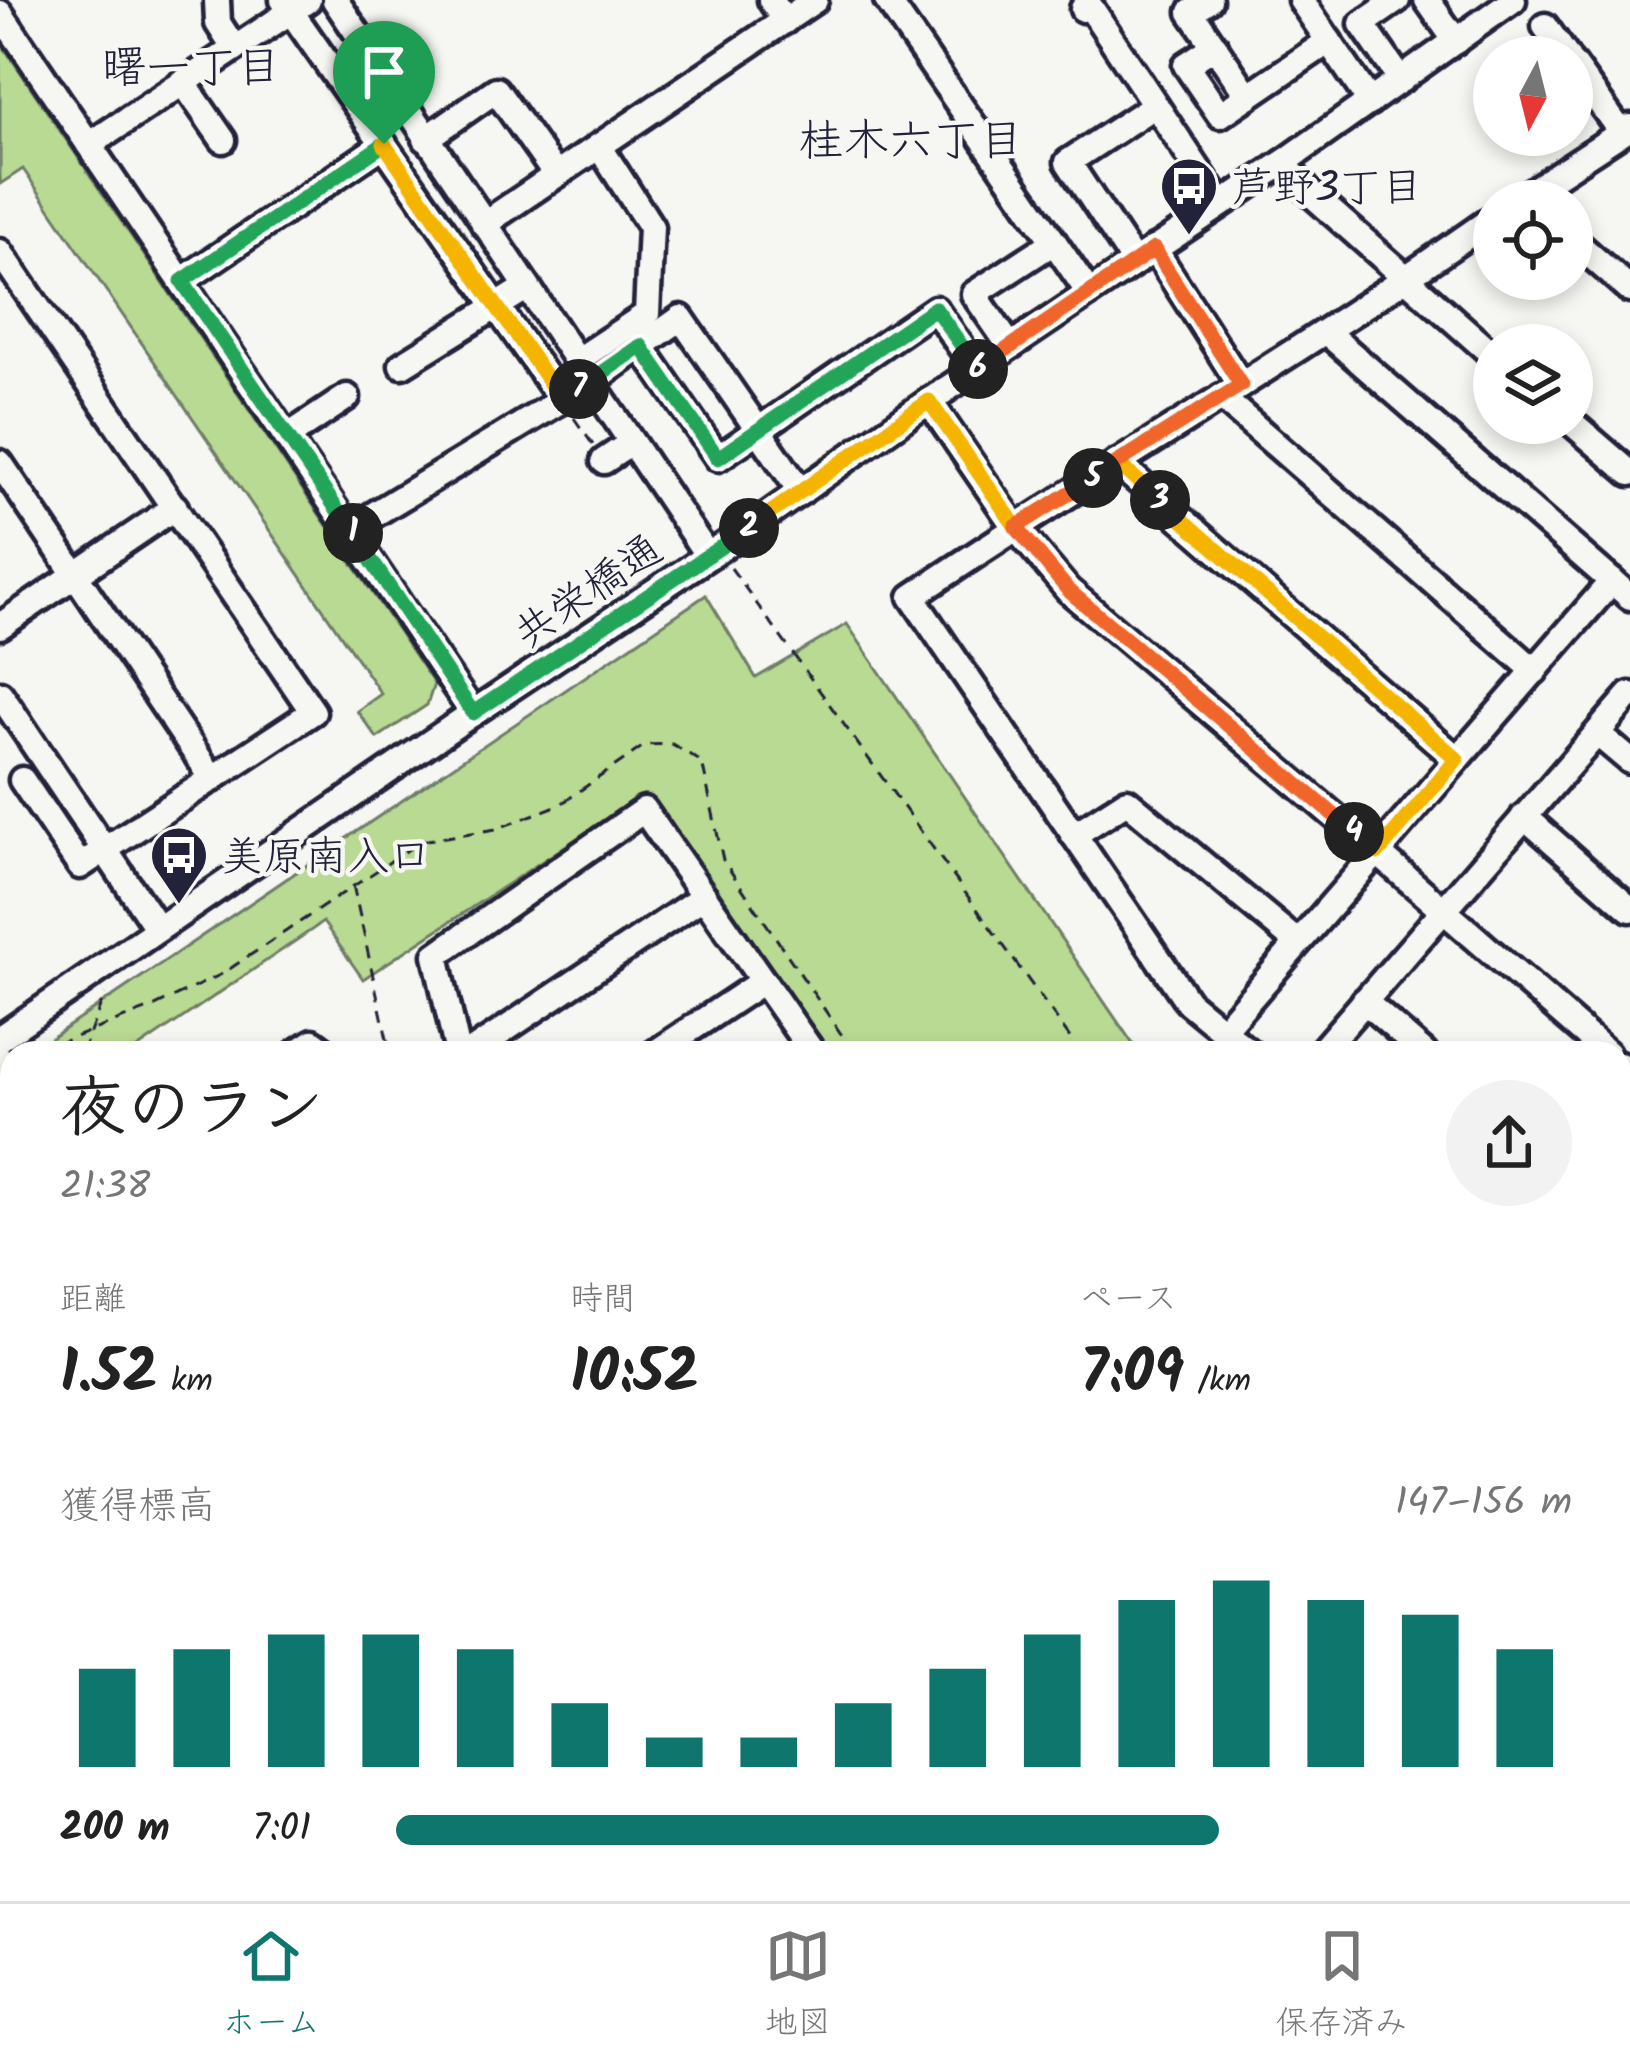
<!DOCTYPE html>
<html lang="ja">
<meta charset="utf-8">
<style>
:root{--surface:#fff;--page:#f2f2f2;--text:#222;--muted:#767676;--line:#e0e0e0;--accent:#0f766e}
body{margin:0;font-family:Kalam,"Klee One",sans-serif;background:var(--page);color:var(--text);height:100vh;display:flex;flex-direction:column;font-size:45px;white-space:nowrap}
*{box-sizing:border-box;margin:0}
p{font-size:39px;color:var(--muted)}
.icon{flex:none;width:66px;height:66px;fill:none;stroke:currentColor;stroke-width:2;stroke-linecap:round;stroke-linejoin:round}
.map{position:relative;flex:1;overflow:hidden}
.details{position:absolute;left:0px;top:1041px;width:1632px;height:861px;display:flex;flex-direction:column;background:var(--surface);border-radius:36px 36px 0 0;box-shadow:0 6px 18px #0003}
.details>*{flex:none}
.needle{width:78px;rotate:187deg}
.controls{position:absolute;left:1473px;top:36px;display:grid;gap:24px}
.controls a{display:grid;place-items:center;width:120px;height:120px;border-radius:50%;background:var(--surface);box-shadow:0 6px 18px #0003;font-size:60px}
.pin{position:absolute;display:grid;place-items:center;width:102px;height:102px;color:#fff;margin:-123px -51px;border-radius:50% 50% 50% 0;rotate:-45deg;box-shadow:0 0 12px #0007}
.pin .icon{rotate:45deg}
.km{position:absolute;width:60px;height:60px;margin:-30px;border-radius:50%;background:#222;color:#fff;font-size:33px;line-height:60px;text-align:center}
.round{display:grid;place-items:center;flex:none;width:126px;height:126px;border-radius:63px;background:var(--page)}
.summary{display:flex;align-items:center;justify-content:space-between;height:204px;padding:0 60px}
h1{font-size:66px;font-weight:600;line-height:90px}
.stats{display:grid;grid-template-columns:repeat(3,1fr);gap:18px;height:204px;padding:12px 60px}
.stats div{display:grid;align-content:center}
.stats b{font-size:60px;font-weight:600}
.stats small{font-size:33px;font-weight:400}
.stats p{font-size:33px}
.chart{height:336px;padding:24px 60px}
.chart p{display:flex;justify-content:space-between}
.chart svg{width:100%;height:216px;margin-top:12px;stroke:var(--accent);stroke-width:6}
ul{padding:0 60px;list-style:none;font-size:39px}
li{display:grid;grid-template-columns:192px 144px 1fr;align-items:center;height:90px}
li i{height:30px;border-radius:15px;background:var(--accent)}
.tabs{display:flex;justify-content:space-around;align-items:center;height:168px;border-top:3px solid var(--line);background:var(--surface);font-size:33px;color:var(--muted)}
.tabs a{display:grid;justify-items:center;gap:6px}
.tabs .current{color:var(--accent)}
.map>svg:first-child{display:block}
.green{fill:#b9da93;stroke:#6e7e67;stroke-width:3}
.lines{fill:none;stroke-linecap:round;stroke-linejoin:round}
.minor-casing{stroke:#22223b;stroke-width:33}
.path{stroke:#22223b;stroke-width:3;stroke-dasharray:12 9;stroke-linecap:butt}
.minor{stroke:#f6f6f2;stroke-width:24}
.split-1-casing{stroke:#fff;stroke-width:24}
.split-2-casing{stroke:#fff;stroke-width:24}
.split-3-casing{stroke:#fff;stroke-width:24}
.split-4-casing{stroke:#fff;stroke-width:24}
.split-5-casing{stroke:#fff;stroke-width:24}
.split-6-casing{stroke:#fff;stroke-width:24}
.split-7-casing{stroke:#fff;stroke-width:24}
.split-8-casing{stroke:#fff;stroke-width:24}
.split-1{stroke:#22a559;stroke-width:15}
.split-2{stroke:#22a559;stroke-width:15}
.split-3{stroke:#f5b400;stroke-width:15}
.split-4{stroke:#f5b400;stroke-width:15}
.split-5{stroke:#f0652b;stroke-width:15}
.split-6{stroke:#f0652b;stroke-width:15}
.split-7{stroke:#22a559;stroke-width:15}
.split-8{stroke:#f5b400;stroke-width:15}
.labels{text-anchor:middle;stroke-width:9;stroke-linejoin:round;paint-order:stroke}
.poi-label{font-size:42px;fill:#22223b;stroke:#f6f6f2;text-anchor:start}
.street-label{font-size:42px;fill:#22223b;stroke:#f6f6f2}
.neighbourhood-label{font-size:45px;fill:#22223b;stroke:#f6f6f2}
</style>
<div class="map">
<svg width="1630" height="1901" viewBox="0 0 1630 1901">
<rect width="100%" height="100%" fill="#f6f6f2"/>
<filter id="ink" filterUnits="userSpaceOnUse"><feTurbulence type="fractalNoise" baseFrequency=".00833" numOctaves="2"/><feDisplacementMap in="SourceGraphic" scale="24" xChannelSelector="R" yChannelSelector="G"/><feConvolveMatrix kernelMatrix="1 2 1 2 8 2 1 2 1" color-interpolation-filters="sRGB"/></filter>
<g filter="url(#ink)">
<!-- green -->
<g class="green">
<polygon points="0,42 434,684 427,705 377,738 357,711 381,694 23,169 0,184"/>
<polygon points="706,595 756,678 847,624 1139,1053 818,1053 643,795 363,979 323,922 131,1053 29,1053"/>
<polygon points="12,1064 12,1165 0,1171 0,1072"/>
<polygon points="1620,1757 1630,1772 1630,1901 1394,1901 1387,1890 1620,1890"/>
</g>
<g class="lines">
<defs>
<g id="minor">
<polyline points="217,0 218,23 234,48"/>
<polyline points="283,0 561,399"/>
<polyline points="335,0 708,556"/>
<polyline points="771,0 785,21"/>
<polyline points="887,0 1054,242"/>
<polyline points="1209,0 1191,12 1248,96 1329,41"/>
<polyline points="1301,0 1370,102"/>
<polyline points="1397,0 1362,24 1401,80"/>
<polyline points="1427,0 1456,41"/>
<polyline points="1083,9 1089,5 1221,204"/>
<polyline points="0,13 473,713"/>
<polyline points="1545,26 1567,57"/>
<polyline points="1215,46 1186,65 1220,115 1248,96"/>
<polyline points="1572,64 1621,132"/>
<polyline points="183,82 223,140"/>
<polyline points="426,139 496,90 556,175"/>
<polyline points="89,145 308,0"/>
<polyline points="1283,163 1308,191 1494,356"/>
<polyline points="1517,201 1630,127"/>
<polyline points="484,224 815,0"/>
<polyline points="1572,239 1630,290"/>
<polyline points="1154,249 1241,385"/>
<polyline points="0,252 313,712 80,866 22,780"/>
<polyline points="1134,262 1068,162 1155,105"/>
<polyline points="182,281 384,144"/>
<polyline points="1326,332 1630,597"/>
<polyline points="641,346 718,458 935,309 976,369"/>
<polyline points="1010,346 974,294 1054,242 1089,293"/>
<polyline points="576,361 647,314 651,227 599,146"/>
<polyline points="402,365 526,288"/>
<polyline points="1221,397 1535,671"/>
<polyline points="929,401 1015,527 1068,590 1378,853 1607,1053"/>
<polyline points="1572,423 1630,473"/>
<polyline points="287,437 347,397"/>
<polyline points="604,461 631,443"/>
<polyline points="0,463 213,779"/>
<polyline points="1117,463 1457,759"/>
<polyline points="350,529 590,383 681,318 801,492"/>
<polyline points="0,626 175,507"/>
<polyline points="0,694 158,929"/>
<polyline points="1598,734 1630,761"/>
<polyline points="1524,816 1630,909"/>
<polyline points="1074,835 1127,801 1298,943"/>
<polyline points="1364,1001 1424,1053"/>
<polyline points="1222,1031 1612,581"/>
<polyline points="0,1038 473,713 718,550 929,401 1283,163 1513,0"/>
<polyline points="296,1053 313,1042 328,1053"/>
<polyline points="458,1053 436,955 644,810 813,1053"/>
<polyline points="470,1053 704,896"/>
<polyline points="655,1053 763,981"/>
<path d="M1250,1053L1188,1002L912,597C1104,467 1305,351 1494,217"/>
<polyline points="1320,1053 1630,695"/>
<polyline points="0,1059 12,1075"/>
<polyline points="1620,1065 1630,1073"/>
<polyline points="1620,1225 1630,1233"/>
<polyline points="1620,1292 1630,1280"/>
<polyline points="0,1335 12,1389"/>
<polyline points="1620,1377 1630,1386"/>
<polyline points="0,1454 12,1452"/>
<polyline points="1620,1532 1630,1540"/>
<polyline points="0,1575 12,1573"/>
<polyline points="1620,1638 1630,1653"/>
<polyline points="0,1693 12,1690"/>
<polyline points="0,1808 12,1805"/>
<polyline points="211,1890 214,1901"/>
<polyline points="375,1890 387,1901"/>
<polyline points="533,1890 545,1901"/>
<polyline points="685,1890 693,1901"/>
<polyline points="985,1890 992,1901"/>
<polyline points="1290,1890 1297,1901"/>
<polyline points="834,1892 840,1901"/>
<polyline points="22,1901 73,1890"/>
<polyline points="271,1901 269,1891 274,1890"/>
<polyline points="1125,1901 1141,1890"/>
</g>
</defs>
<!-- minor casing -->
<use href="#minor" class="minor-casing"/>
<!-- path -->
<g class="path">
<polyline points="574,418 593,445"/>
<polyline points="731,568 1081,1053"/>
<polyline points="353,885 390,1053"/>
<polyline points="38,1040 49,1047 151,1008 222,974 421,841 496,829 561,804 645,745 672,744 702,762 723,860 854,1053"/>
<polyline points="29,1053 29,1047 37,1041"/>
<polyline points="82,1053 105,994"/>
<polyline points="0,1103 12,1126"/>
<polyline points="1620,1855 1630,1870"/>
<polyline points="0,1874 12,1871"/>
<polyline points="235,1890 238,1901"/>
<polyline points="120,1901 171,1890 187,1901"/>
<polyline points="805,1901 815,1894"/>
<polyline points="1559,1901 1575,1890"/>
</g>
<!-- minor -->
<use href="#minor" class="minor"/>
</g>
</g>
<g class="lines" filter="url(#ink)">
<defs>
<polyline id="split-1" points="353,533 182,281 384,144"/>
<polyline id="split-2" points="353,533 473,713 749,528"/>
<polyline id="split-3" points="749,528 929,401 1016,527 1117,463 1160,500"/>
<polyline id="split-4" points="1160,500 1457,759 1378,853 1354,832"/>
<polyline id="split-5" points="1093,478 1016,527 1068,590 1354,832"/>
<polyline id="split-6" points="978,369 1154,249 1241,385 1093,478"/>
<polyline id="split-7" points="579,389 641,346 718,458 935,308 978,369"/>
<polyline id="split-8" points="384,144 561,399 579,389"/>
</defs>
<!-- split-1 casing -->
<use href="#split-1" class="split-1-casing"/>
<!-- split-2 casing -->
<use href="#split-2" class="split-2-casing"/>
<!-- split-3 casing -->
<use href="#split-3" class="split-3-casing"/>
<!-- split-4 casing -->
<use href="#split-4" class="split-4-casing"/>
<!-- split-5 casing -->
<use href="#split-5" class="split-5-casing"/>
<!-- split-6 casing -->
<use href="#split-6" class="split-6-casing"/>
<!-- split-7 casing -->
<use href="#split-7" class="split-7-casing"/>
<!-- split-8 casing -->
<use href="#split-8" class="split-8-casing"/>
<!-- split-1 -->
<use href="#split-1" class="split-1"/>
<!-- split-2 -->
<use href="#split-2" class="split-2"/>
<!-- split-3 -->
<use href="#split-3" class="split-3"/>
<!-- split-4 -->
<use href="#split-4" class="split-4"/>
<!-- split-5 -->
<use href="#split-5" class="split-5"/>
<!-- split-6 -->
<use href="#split-6" class="split-6"/>
<!-- split-7 -->
<use href="#split-7" class="split-7"/>
<!-- split-8 -->
<use href="#split-8" class="split-8"/>
</g>
<!-- icons -->
<defs>
<symbol id="bus-pin" viewBox="-11 -11 22 30"><path d="M0 17L-7.5 6A9.5 9.5 0 1 1 7.5 6Z" fill="#22223b" stroke="#f6f6f2"/><path d="M-5-6H5V4H4V6H2V4H-2V6H-4V4H-5ZM-3.5-4V0h7V-4ZM-3.5 1.2v1.5H-2V1.2ZM2 1.2v1.5H3.5V1.2Z" fill="#fff"/></symbol>
</defs>
<g fill-rule="evenodd">
<use href="#bus-pin" x="1156" y="153" width="66" height="90"/>
<use href="#bus-pin" x="146" y="822" width="66" height="90"/>
</g>
<g class="labels">
<!-- poi labels -->
<g class="poi-label">
<text x="1231" y="201">芦野3丁目</text>
<text x="221" y="870">美原南入口</text>
</g>
<!-- street labels -->
<g class="street-label">
<text transform="translate(587 590) rotate(-34)" y="15">共栄橋通</text>
</g>
<!-- neighbourhood labels -->
<g class="neighbourhood-label">
<text x="191" y="82">曙一丁目</text>
<text x="911" y="155">桂木六丁目</text>
</g>
</g>
</svg>
<div class="controls">
<a><svg class="needle" viewBox="-14 -14 28 28"><path d="M0-13l5 13h-10z" fill="#e53935"/><path d="M0 13l5-13h-10z" fill="#767676"/></svg></a>
<a><svg class="icon" aria-label="locate" viewBox="0 0 24 24"><circle cx="12" cy="12" r="6"/><path d="M12 2v4M12 18v4M2 12h4M18 12h4"/></svg></a>
<a><svg class="icon" aria-label="layers" viewBox="0 0 24 24"><path d="M12 4l9 5-9 5-9-5zM3 14l9 5 9-5"/></svg></a>
</div>
<div class="pin" style="left:384px;top:144px;background:#1e9e55"><svg class="icon" aria-label="arrive" viewBox="0 0 24 24"><path d="M6 21V4h12l-3 4 3 4H6"/></svg></div>
<b class="km" style="left:353px;top:533px">1</b>
<b class="km" style="left:749px;top:528px">2</b>
<b class="km" style="left:1160px;top:500px">3</b>
<b class="km" style="left:1354px;top:832px">4</b>
<b class="km" style="left:1093px;top:478px">5</b>
<b class="km" style="left:978px;top:369px">6</b>
<b class="km" style="left:579px;top:389px">7</b>
<section class="details">
<div class="summary"><div><h1>夜のラン</h1><p>21:38</p></div><a class="round"><svg class="icon" aria-label="share" viewBox="0 0 24 24"><path d="M12 15V3M7 8l5-5 5 5M5 13v7h14v-7"/></svg></a></div>
<div class="stats">
<div><p>距離</p><b>1.52<small> km</small></b></div>
<div><p>時間</p><b>10:52</b></div>
<div><p>ペース</p><b>7:09<small> /km</small></b></div>
</div>
<div class="chart"><p><span>獲得標高</span>147–156 m</p>
<svg viewBox="0 0 160 44" preserveAspectRatio="none"><path d="M5 44V24M15 44V20M25 44V17M35 44V17M45 44V20M55 44V31M65 44V38M75 44V38M85 44V31M95 44V24M105 44V17M115 44V10M125 44V6M135 44V10M145 44V13M155 44V20"/></svg>
</div>
<ul>
<li><b>200 m</b>7:01<i style="width:70%"></i></li>
</ul>
</section>
</div>
<nav class="tabs">
<a class="current"><svg class="icon" aria-label="home" viewBox="0 0 24 24"><path d="M3 11l9-7 9 7M6 9v11h12V9"/></svg>ホーム</a>
<a><svg class="icon" aria-label="map" viewBox="0 0 24 24"><path d="M3 6l6-2 6 2 6-2v14l-6 2-6-2-6 2zM9 4v14M15 6v14"/></svg>地図</a>
<a><svg class="icon" aria-label="saved" viewBox="0 0 24 24"><path d="M7 4h10v16l-5-4-5 4z"/></svg>保存済み</a>
</nav>
